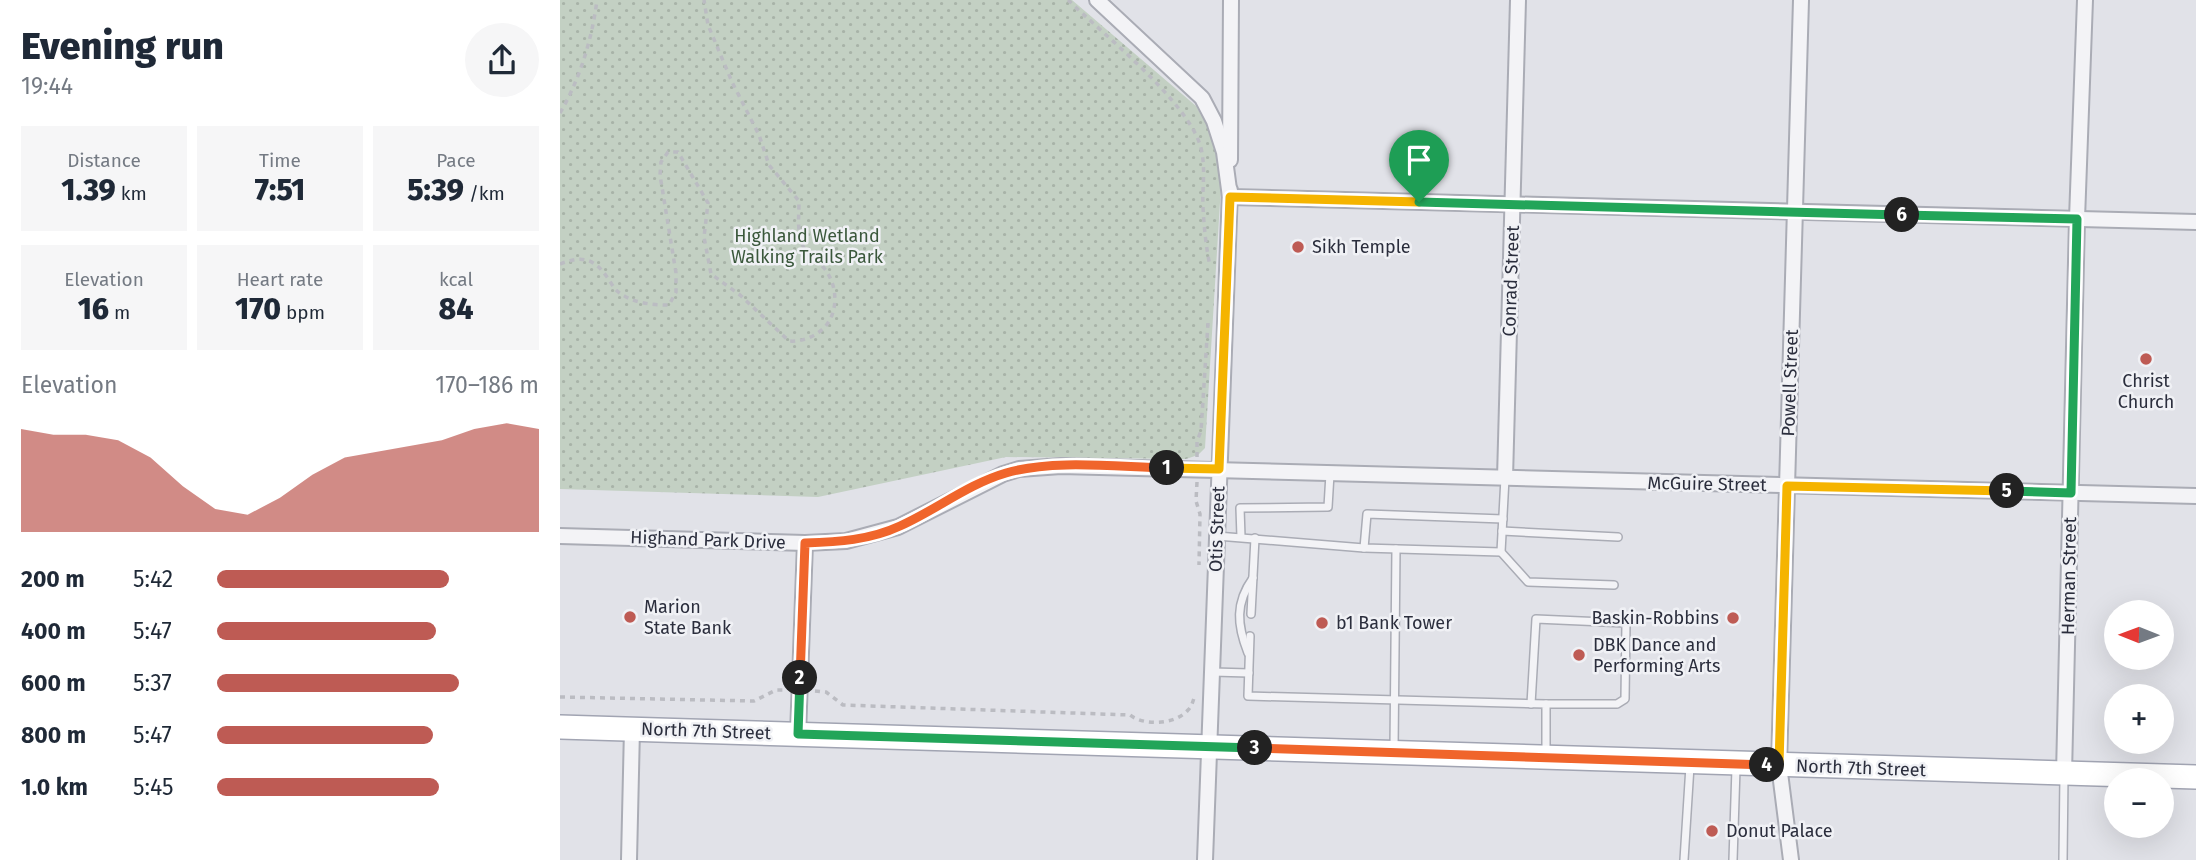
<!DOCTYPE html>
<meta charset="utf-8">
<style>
:root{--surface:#fff;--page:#f6f6f7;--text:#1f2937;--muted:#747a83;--accent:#be5b54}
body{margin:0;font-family:"Fira Sans",sans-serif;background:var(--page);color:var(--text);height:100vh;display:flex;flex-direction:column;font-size:26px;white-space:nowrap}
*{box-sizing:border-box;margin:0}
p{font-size:23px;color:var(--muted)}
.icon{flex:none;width:38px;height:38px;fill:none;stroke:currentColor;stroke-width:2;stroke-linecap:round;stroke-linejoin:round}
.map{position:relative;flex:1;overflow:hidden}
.sheet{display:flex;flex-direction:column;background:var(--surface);width:560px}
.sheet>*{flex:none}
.needle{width:46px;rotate:271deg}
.controls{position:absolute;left:1544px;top:600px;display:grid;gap:14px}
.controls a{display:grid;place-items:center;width:70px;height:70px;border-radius:50%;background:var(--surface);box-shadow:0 7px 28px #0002;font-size:35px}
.pin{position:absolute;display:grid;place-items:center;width:60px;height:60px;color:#fff;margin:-72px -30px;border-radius:50% 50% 50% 0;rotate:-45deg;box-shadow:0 0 7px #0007}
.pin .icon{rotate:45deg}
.km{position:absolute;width:35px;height:35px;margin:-18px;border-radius:50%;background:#222;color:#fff;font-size:19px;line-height:35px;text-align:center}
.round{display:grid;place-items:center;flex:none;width:74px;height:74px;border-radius:37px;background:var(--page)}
.headline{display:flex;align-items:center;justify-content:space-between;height:119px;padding:0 21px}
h1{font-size:38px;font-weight:800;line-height:52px}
.figures{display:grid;grid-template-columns:repeat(3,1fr);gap:10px;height:119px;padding:7px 21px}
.figures div{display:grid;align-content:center;border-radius:0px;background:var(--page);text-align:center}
.figures b{font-size:30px;font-weight:800}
.figures small{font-size:19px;font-weight:400}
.figures p{font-size:19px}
.chart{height:196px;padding:14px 21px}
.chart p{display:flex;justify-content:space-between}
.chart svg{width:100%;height:126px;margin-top:7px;fill:var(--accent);opacity:.7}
ul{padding:0 21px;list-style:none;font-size:23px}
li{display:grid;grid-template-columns:112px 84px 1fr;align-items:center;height:52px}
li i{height:18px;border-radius:9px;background:var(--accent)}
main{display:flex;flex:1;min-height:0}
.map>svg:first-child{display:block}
.park{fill:url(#park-dots)}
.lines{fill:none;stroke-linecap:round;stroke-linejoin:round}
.service-casing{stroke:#aaacb5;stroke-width:10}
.minor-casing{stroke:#aaacb5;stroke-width:18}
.primary-casing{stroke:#a1a4b2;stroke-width:26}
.path{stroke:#bbbcc2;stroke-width:3.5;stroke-dasharray:5 5;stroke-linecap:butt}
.service{stroke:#f3f3f6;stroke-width:7}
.minor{stroke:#f3f3f6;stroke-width:14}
.primary{stroke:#fff;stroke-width:23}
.split-1-casing{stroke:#fff;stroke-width:14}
.split-2-casing{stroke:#fff;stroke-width:14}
.split-3-casing{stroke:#fff;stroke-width:14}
.split-4-casing{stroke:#fff;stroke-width:14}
.split-5-casing{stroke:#fff;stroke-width:14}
.split-6-casing{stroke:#fff;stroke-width:14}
.split-7-casing{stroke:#fff;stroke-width:14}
.split-1{stroke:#f5b400;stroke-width:9}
.split-2{stroke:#f0652b;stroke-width:9}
.split-3{stroke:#22a559;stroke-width:9}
.split-4{stroke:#f0652b;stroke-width:9}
.split-5{stroke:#f5b400;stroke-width:9}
.split-6{stroke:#22a559;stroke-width:9}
.split-7{stroke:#22a559;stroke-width:9}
.poi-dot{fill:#be5b54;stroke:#f0f1f5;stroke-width:2.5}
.labels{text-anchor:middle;stroke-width:5;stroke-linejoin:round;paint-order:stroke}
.park-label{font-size:18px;fill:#3a573b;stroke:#f0f1f5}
.poi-label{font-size:18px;fill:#2b2e3d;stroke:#f0f1f5;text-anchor:start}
.street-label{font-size:18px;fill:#2b2e3d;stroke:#f0f1f5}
</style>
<main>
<section class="sheet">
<div class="headline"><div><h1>Evening run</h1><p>19:44</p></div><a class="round"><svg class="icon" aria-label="share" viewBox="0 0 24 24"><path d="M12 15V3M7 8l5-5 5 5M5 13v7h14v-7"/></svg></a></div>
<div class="figures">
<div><p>Distance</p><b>1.39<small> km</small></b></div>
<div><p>Time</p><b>7:51</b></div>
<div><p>Pace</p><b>5:39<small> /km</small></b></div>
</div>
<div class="figures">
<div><p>Elevation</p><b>16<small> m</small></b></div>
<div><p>Heart rate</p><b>170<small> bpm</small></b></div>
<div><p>kcal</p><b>84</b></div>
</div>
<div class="chart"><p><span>Elevation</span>170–186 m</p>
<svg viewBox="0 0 160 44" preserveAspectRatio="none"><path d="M0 44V8L10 10L20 10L30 12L40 18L50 28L60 36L70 38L80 32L90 24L100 18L110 16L120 14L130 12L140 8L150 6L160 8V44z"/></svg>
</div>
<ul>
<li><b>200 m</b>5:42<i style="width:72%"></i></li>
<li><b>400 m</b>5:47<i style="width:68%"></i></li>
<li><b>600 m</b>5:37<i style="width:75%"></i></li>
<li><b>800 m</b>5:47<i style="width:67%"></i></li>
<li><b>1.0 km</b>5:45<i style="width:69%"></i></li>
</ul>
</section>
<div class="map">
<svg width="1636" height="860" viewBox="0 0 1636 860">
<defs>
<pattern id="park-dots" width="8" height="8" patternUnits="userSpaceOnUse" patternTransform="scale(1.75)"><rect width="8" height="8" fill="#c3d0c3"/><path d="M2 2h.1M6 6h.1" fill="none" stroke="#a8b3a8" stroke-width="1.8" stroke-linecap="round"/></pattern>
</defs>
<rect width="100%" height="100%" fill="#e1e2e8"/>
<!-- park -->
<polygon class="park" points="0,0 512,0 636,106 650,131 659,157 661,186 645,448 638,455 626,459 446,457 258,497 0,489"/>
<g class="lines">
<defs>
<g id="service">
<polyline points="945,478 941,552 968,582 1054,585"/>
<polyline points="942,531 1058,537"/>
<polyline points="657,536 804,548 941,552"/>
<polyline points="681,537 680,508 768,507 770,474"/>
<polyline points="804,548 807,514 943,519"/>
<polyline points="691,614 695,538"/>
<polyline points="690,636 688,696 986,704 986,754"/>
<path d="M688,653C677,625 675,603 693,578"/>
<polyline points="653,672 689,673"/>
<polyline points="971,704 976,619 1066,623 1065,699 1057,704 986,704"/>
<polyline points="834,748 836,549"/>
<polyline points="1124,860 1130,766"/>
<polyline points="1173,860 1176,768"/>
<polyline points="1503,860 1504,775"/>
</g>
<g id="minor">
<polyline points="537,0 642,98 654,121 664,152 670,197 1636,222"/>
<polyline points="670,160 671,0"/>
<polyline points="945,478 958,0"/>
<polyline points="0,536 245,543 286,541 338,527 443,474 459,469 501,466 1636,496"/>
<polyline points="238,734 245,543"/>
<polyline points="1504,774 1517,219 1525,0"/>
<polyline points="69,860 72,729"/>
<polyline points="645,860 670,190"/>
<polyline points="1231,860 1219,765 1241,0"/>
</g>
<polyline id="primary" points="0,727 1636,777"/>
</defs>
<!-- service casing -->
<use href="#service" class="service-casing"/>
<!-- minor casing -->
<use href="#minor" class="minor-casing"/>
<!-- primary casing -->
<use href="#primary" class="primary-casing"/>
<!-- path -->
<g class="path">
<path d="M508,0C544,35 629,102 641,148C646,170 642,186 643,207C644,227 646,247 650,266"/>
<path d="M0,113C20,79 32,39 37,0"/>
<path d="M0,264C21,256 33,257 47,277C50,281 53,287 56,290C70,303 91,305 109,305L116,292V273L100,175L101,162L108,152H118L148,203L144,237L151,274L180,295L229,341C242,342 254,337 264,328C279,312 278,285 264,268C256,259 247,256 242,244C237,231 239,216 239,201L209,165L199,135L172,82L148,25L144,0"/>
<polyline points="637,457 637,441 641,431 648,323"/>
<polyline points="637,482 636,501 640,514 639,565"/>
<path d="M255,691L266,692L283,705L570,715C584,726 615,725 628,710C632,706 633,701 635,695"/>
<polyline points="0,697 194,701 216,690 227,690"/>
</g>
<!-- service -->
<use href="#service" class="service"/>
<!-- minor -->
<use href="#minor" class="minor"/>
<!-- primary -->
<use href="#primary" class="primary"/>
</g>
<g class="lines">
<defs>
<polyline id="split-1" points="607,468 659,469 670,197 859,202"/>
<path id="split-2" d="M240,678L245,543C278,542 310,540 340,526C376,510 408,484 446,473C494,459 557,467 607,468"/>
<polyline id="split-3" points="240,678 238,734 695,748"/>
<polyline id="split-4" points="695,748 1207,765"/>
<polyline id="split-5" points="1207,765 1219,765 1227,486 1447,491"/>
<polyline id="split-6" points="1342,215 1517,219 1511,493 1447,491"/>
<polyline id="split-7" points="859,202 1342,215"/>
</defs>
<!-- split-1 casing -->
<use href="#split-1" class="split-1-casing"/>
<!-- split-2 casing -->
<use href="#split-2" class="split-2-casing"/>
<!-- split-3 casing -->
<use href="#split-3" class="split-3-casing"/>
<!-- split-4 casing -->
<use href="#split-4" class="split-4-casing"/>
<!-- split-5 casing -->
<use href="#split-5" class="split-5-casing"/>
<!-- split-6 casing -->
<use href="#split-6" class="split-6-casing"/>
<!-- split-7 casing -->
<use href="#split-7" class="split-7-casing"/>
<!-- split-1 -->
<use href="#split-1" class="split-1"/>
<!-- split-2 -->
<use href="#split-2" class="split-2"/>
<!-- split-3 -->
<use href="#split-3" class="split-3"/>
<!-- split-4 -->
<use href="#split-4" class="split-4"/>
<!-- split-5 -->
<use href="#split-5" class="split-5"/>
<!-- split-6 -->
<use href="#split-6" class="split-6"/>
<!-- split-7 -->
<use href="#split-7" class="split-7"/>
</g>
<!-- markers -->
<g class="poi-dot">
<circle cx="738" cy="247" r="7"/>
<circle cx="1586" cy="359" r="7"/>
<circle cx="70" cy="617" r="7"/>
<circle cx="1173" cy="618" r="7"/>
<circle cx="762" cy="623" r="7"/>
<circle cx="1019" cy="655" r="7"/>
<circle cx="1152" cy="831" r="7"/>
</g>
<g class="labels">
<!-- park labels -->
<g class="park-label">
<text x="247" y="242">Highland Wetland<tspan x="247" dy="21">Walking Trails Park</tspan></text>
</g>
<!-- poi labels -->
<g class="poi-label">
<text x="752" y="253">Sikh Temple</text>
<text x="1586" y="387" text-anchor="middle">Christ<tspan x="1586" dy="21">Church</tspan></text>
<text x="84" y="613">Marion<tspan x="84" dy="21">State Bank</tspan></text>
<text x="1159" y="624" text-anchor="end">Baskin-Robbins</text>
<text x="776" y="629">b1 Bank Tower</text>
<text x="1033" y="651">DBK Dance and<tspan x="1033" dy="21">Performing Arts</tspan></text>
<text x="1166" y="837">Donut Palace</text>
</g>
<!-- street labels -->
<g class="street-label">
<text transform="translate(951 281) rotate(-88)" y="6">Conrad Street</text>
<text transform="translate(1230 383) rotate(-88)" y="6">Powell Street</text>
<text transform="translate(1147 484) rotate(1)" y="6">McGuire Street</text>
<text transform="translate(657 529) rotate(-88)" y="6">Otis Street</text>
<text transform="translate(148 540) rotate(2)" y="6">Highand Park Drive</text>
<text transform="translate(1509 576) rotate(-89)" y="6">Herman Street</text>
<text transform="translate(146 731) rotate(2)" y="6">North 7th Street</text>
<text transform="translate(1301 768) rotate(2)" y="6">North 7th Street</text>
</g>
</g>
</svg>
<div class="controls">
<a><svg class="needle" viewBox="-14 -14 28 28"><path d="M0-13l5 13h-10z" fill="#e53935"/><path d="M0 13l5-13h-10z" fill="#747a83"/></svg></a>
<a>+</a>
<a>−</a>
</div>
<div class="pin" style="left:859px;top:202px;background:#1e9e55"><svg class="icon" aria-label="arrive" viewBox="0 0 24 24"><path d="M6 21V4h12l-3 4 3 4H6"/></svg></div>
<b class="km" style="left:607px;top:468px">1</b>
<b class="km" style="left:240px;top:678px">2</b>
<b class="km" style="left:695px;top:748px">3</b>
<b class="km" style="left:1207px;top:765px">4</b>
<b class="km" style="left:1447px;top:491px">5</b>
<b class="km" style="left:1342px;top:215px">6</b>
</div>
</main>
